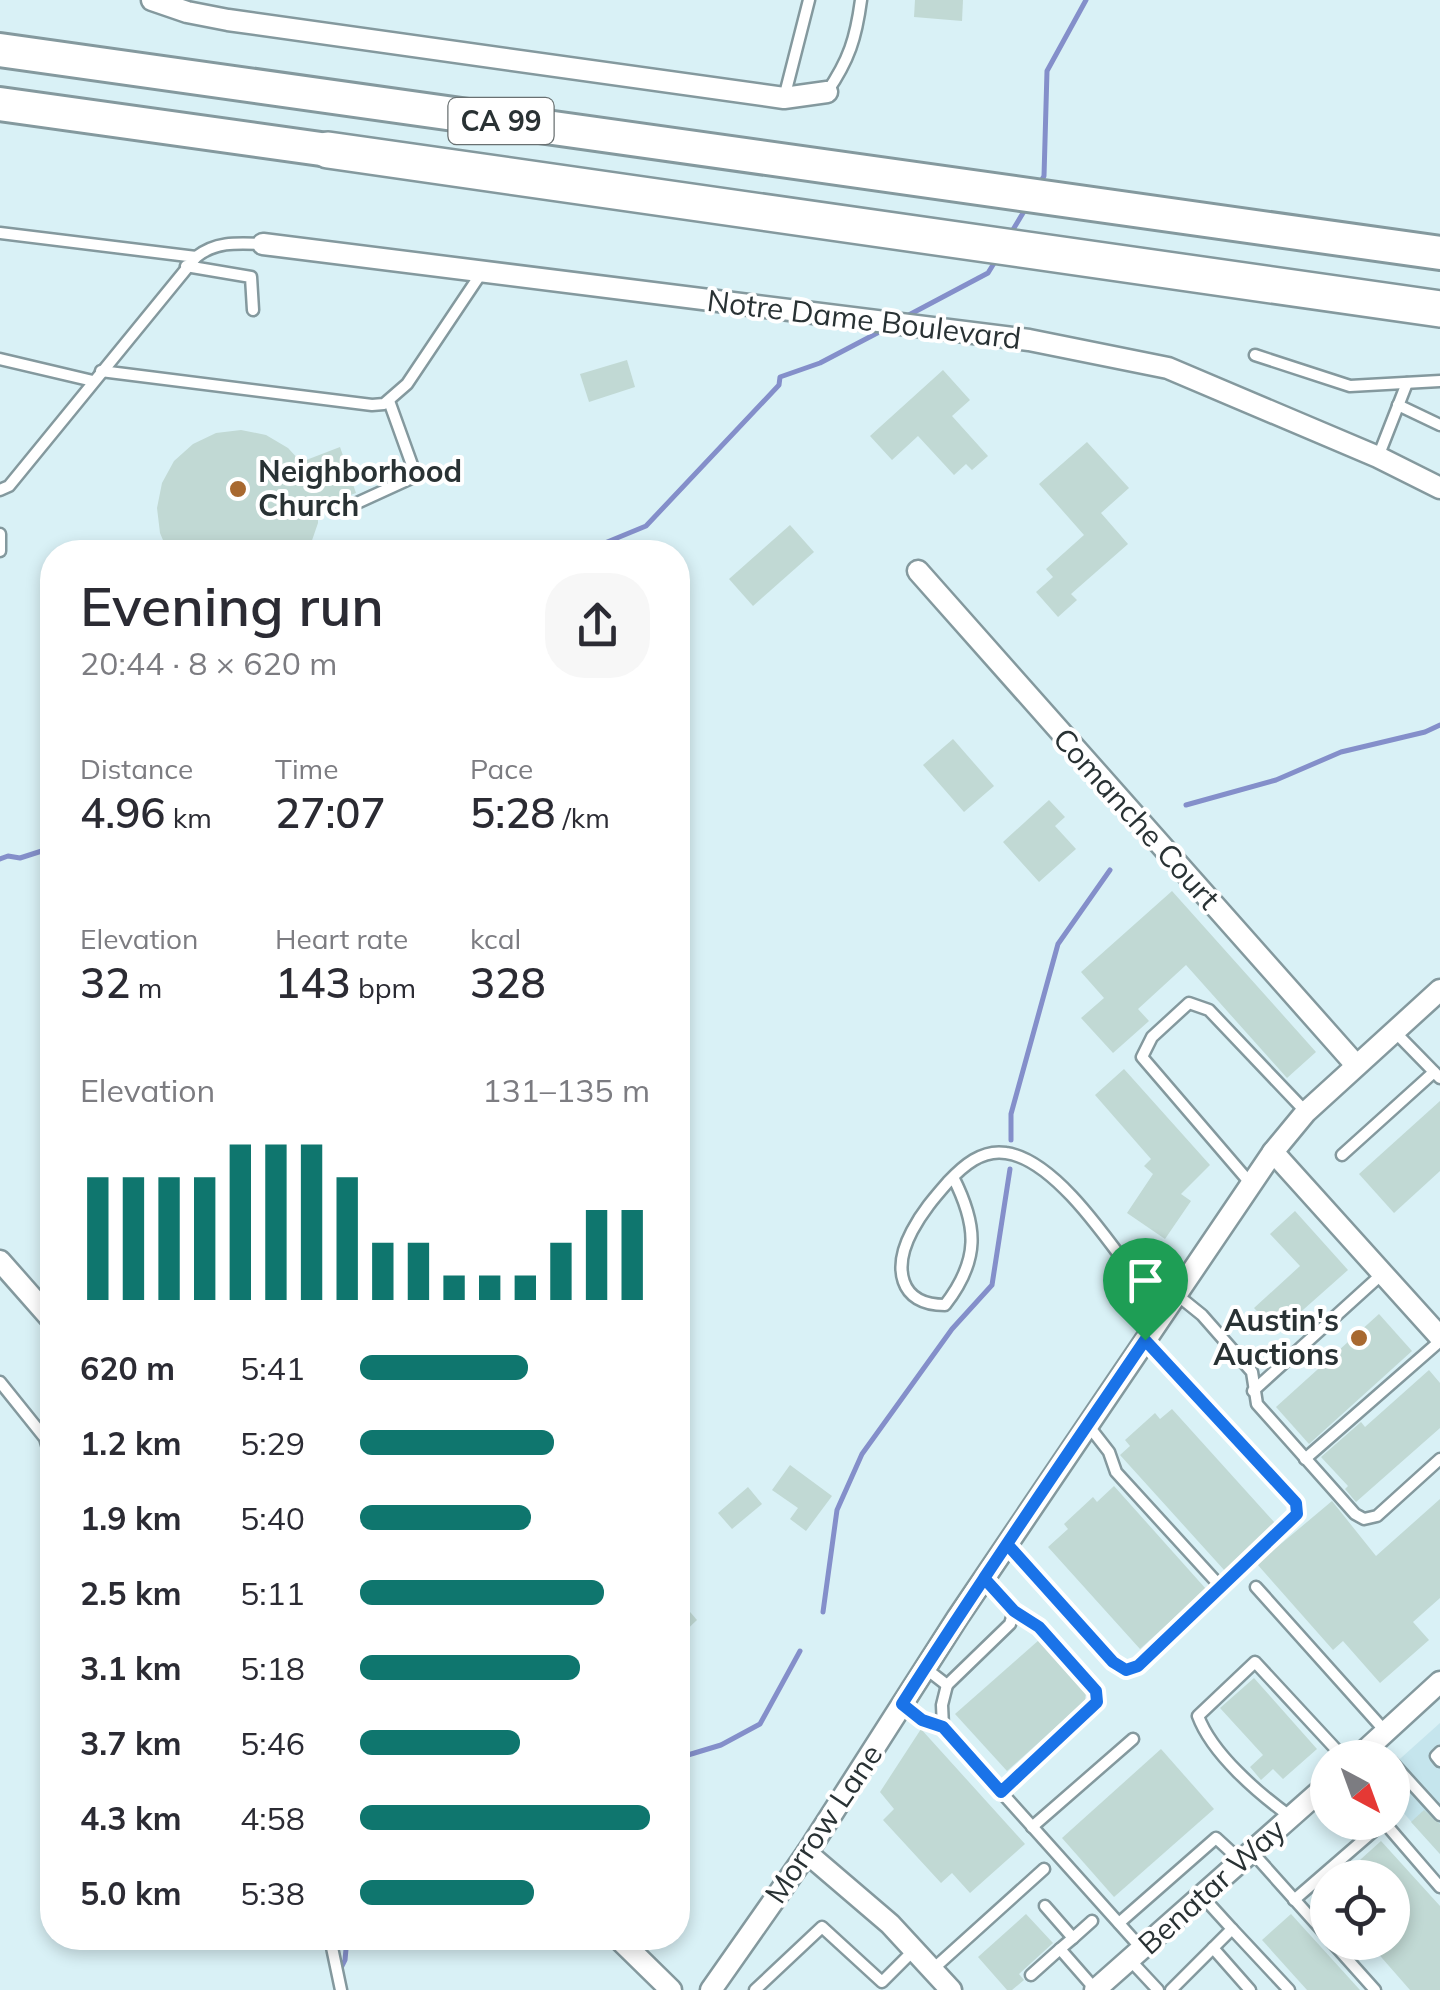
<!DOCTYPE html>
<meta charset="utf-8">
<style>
:root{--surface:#fff;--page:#f7f7f7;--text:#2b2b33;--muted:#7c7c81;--accent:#0f766e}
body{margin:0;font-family:Mulish,sans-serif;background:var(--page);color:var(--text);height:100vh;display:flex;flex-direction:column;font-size:38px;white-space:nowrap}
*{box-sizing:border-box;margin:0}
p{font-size:32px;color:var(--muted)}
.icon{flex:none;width:55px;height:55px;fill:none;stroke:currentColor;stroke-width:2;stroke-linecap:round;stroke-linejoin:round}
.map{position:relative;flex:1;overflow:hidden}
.details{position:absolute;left:40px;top:540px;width:650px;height:1410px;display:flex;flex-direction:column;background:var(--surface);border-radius:40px;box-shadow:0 5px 15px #0003}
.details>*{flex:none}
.needle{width:65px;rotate:139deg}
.buttons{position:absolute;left:1310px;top:1740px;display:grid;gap:20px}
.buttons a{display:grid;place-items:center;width:100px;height:100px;border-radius:50%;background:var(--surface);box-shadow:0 5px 15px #0003;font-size:50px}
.pin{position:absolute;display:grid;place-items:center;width:85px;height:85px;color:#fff;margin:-102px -42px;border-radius:50% 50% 50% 0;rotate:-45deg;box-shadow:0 0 10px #0007}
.pin .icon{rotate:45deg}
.round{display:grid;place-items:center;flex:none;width:105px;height:105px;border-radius:40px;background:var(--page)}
.head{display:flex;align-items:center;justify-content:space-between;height:170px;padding:0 40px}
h1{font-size:55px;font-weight:600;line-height:75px}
.metrics{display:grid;grid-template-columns:repeat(3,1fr);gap:15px;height:170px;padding:10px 40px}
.metrics div{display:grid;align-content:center}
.metrics b{font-size:42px;font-weight:600}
.metrics small{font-size:28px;font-weight:400}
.metrics p{font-size:28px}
.chart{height:280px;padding:20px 40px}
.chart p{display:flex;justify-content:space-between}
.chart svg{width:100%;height:180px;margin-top:10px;stroke:var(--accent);stroke-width:6}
ul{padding:0 40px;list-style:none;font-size:32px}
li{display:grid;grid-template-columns:160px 120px 1fr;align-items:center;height:75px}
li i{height:25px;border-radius:12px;background:var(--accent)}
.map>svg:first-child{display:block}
.built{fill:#c5e5ed}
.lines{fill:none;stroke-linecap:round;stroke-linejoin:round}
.stream{stroke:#848fca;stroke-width:5}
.building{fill:#c1d9d4}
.service-casing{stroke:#84999e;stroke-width:15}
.minor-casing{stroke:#84999e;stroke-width:25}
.trunk-casing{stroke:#84999e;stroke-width:38}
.motorway-casing{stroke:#84999e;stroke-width:40}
.service{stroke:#fff;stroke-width:10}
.minor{stroke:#fff;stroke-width:20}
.trunk{stroke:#fff;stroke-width:32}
.motorway{stroke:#fff;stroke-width:35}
.route-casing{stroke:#fff;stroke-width:20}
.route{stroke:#1a73e8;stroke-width:12}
.poi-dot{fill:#a86930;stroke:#fff;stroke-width:4}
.labels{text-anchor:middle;stroke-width:8;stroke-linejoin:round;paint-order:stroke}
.shield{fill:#fff;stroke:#697071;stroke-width:2.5}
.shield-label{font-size:28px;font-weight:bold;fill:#293234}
.street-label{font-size:30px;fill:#293234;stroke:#fff}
.poi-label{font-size:30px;font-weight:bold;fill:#293234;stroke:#fff;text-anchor:start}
</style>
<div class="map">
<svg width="1440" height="1990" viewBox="0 0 1440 1990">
<rect width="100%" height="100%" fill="#d9f1f6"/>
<!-- built -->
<polygon class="built" points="1440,1723 1440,1854 1393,1801 1392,1766"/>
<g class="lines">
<!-- stream -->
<g class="stream">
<polyline points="1039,185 1044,176 1047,71 1086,0"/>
<polyline points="1011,233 1026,208"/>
<polyline points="905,317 988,273 996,260"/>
<polyline points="583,552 646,526 779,385 780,377 820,363 883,330"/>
<polyline points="1186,805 1276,780 1341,752 1425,732 1440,725"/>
<polyline points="0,859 8,856 20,858 48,849 52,852"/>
<polyline points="1011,1140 1011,1114 1058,944 1110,870"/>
<polyline points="823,1612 837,1510 862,1454 952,1329 992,1285 1010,1169"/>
<polyline points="678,1758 721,1745 760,1724 800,1651"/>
<polyline points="340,1970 345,1960 347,1938"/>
</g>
</g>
<!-- building -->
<g class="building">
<polygon points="915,0 963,0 962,21 914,17"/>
<polygon points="627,360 635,387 589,402 580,374"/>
<polygon points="943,370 970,400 952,416 988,456 972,470 966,464 954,475 918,436 892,460 870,436"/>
<polygon points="241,430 266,435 288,448 301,462 340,447 356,493 318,507 318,523 308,552 168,552 160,533 157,508 162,483 174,461 193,444 216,433"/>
<polygon points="1087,442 1129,488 1101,513 1128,544 1071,594 1077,600 1058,617 1036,592 1053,577 1046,569 1084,535 1039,484"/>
<polygon points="790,525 814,552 753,606 729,579"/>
<polygon points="953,739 994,786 964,812 923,765"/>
<polygon points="1049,800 1065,817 1055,826 1076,849 1039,882 1003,842"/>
<polygon points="1172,891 1316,1052 1287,1078 1186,965 1138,1009 1149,1021 1113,1053 1081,1018 1104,998 1081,972"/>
<polygon points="1124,1069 1210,1165 1181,1194 1191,1201 1165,1239 1127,1213 1153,1174 1144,1166 1151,1159 1095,1095"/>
<polygon points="1440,1101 1440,1171 1394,1213 1359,1174"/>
<polygon points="1295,1211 1348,1270 1277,1333 1254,1308 1300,1266 1270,1234"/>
<polygon points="1379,1314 1412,1351 1309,1444 1276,1407"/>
<polygon points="1429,1370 1440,1383 1440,1428 1356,1502 1345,1489 1348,1486 1321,1457 1361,1422 1365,1427"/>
<polygon points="1172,1409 1275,1523 1225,1571 1120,1455 1130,1446 1125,1440 1155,1413 1160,1419"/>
<polygon points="790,1465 832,1496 806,1531 790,1519 798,1508 772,1490"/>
<polygon points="1114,1486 1206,1589 1140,1649 1048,1547 1068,1529 1064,1524 1093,1497 1097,1502"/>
<polygon points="748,1487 762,1504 732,1529 718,1513"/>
<polygon points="1440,1499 1440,1598 1413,1622 1429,1640 1380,1683 1343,1641 1333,1650 1257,1564 1332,1501 1376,1556"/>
<polygon points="678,1598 697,1620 678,1638"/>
<polygon points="1039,1640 1086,1692 1085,1701 1007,1771 955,1714"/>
<polygon points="1254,1678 1317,1749 1283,1779 1273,1769 1261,1780 1250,1767 1263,1755 1220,1708"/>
<polygon points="921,1729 1025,1844 970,1893 952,1873 941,1883 883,1820 894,1809 880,1792"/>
<polygon points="1161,1749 1214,1809 1114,1897 1062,1838"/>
<polygon points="1424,1810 1440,1824 1440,1854 1411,1822"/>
<polygon points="1381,1841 1440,1906 1440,1990 1410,1990 1368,1942 1392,1942 1392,1878 1340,1878"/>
<polygon points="1026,1914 1053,1943 1019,1974 1024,1980 1012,1990 1007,1990 978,1957"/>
<polygon points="1291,1914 1360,1990 1307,1990 1262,1940"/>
</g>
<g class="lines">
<defs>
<g id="service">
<path d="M827,92C849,60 856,38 861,0"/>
<polyline points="784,98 809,0"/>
<polyline points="0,233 196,257"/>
<polyline points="186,266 251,277 253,310"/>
<polyline points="1255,355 1350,386 1440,381"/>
<polyline points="0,359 93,381"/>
<polyline points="101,371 372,405 384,404 407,384 482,272"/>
<polyline points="1398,405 1440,425"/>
<polyline points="1378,457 1407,383"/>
<path d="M0,490L9,486L196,257C216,241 238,243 263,244"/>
<polyline points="357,503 416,476 389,401"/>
<polyline points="0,534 0,551"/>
<polyline points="1395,1032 1440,1078"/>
<polyline points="1342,1155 1434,1072"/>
<path d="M953,1177C978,1226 980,1260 945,1305C898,1305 893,1267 912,1231C922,1212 934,1198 948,1182C963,1166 982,1149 1006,1153C1064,1161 1126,1270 1163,1313"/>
<polyline points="1251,1184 1142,1057 1152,1037 1189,1003 1209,1010 1306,1112"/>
<polyline points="1176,1294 1202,1315 1252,1372 1257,1404 1355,1514 1364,1519 1377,1516 1440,1459"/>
<polyline points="0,1382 45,1438 52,1462"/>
<polyline points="1253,1391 1382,1274"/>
<polyline points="1088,1425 1109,1452 1116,1472 1221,1587"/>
<polyline points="1305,1459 1440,1341"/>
<polyline points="1007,1545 1113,1662 1126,1670 1138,1666 1297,1514 1296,1503 1145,1341"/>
<polyline points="1256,1587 1385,1731"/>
<polyline points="925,1668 947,1685 1010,1624 1014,1611 985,1579"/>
<polyline points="947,1685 942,1705 943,1727 1142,1949"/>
<polyline points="902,1704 922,1720 943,1727"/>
<polyline points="1440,1752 1436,1756 1440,1761"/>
<polyline points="1392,1762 1440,1815"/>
<polyline points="1001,1792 1097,1703 1097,1691 1039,1627 1014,1611"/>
<path d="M1291,1817C1259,1794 1212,1754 1198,1716L1255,1662L1344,1758"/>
<polyline points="1032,1827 1133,1739"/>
<polyline points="1252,1852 1328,1937"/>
<polyline points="1294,1900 1384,1822 1440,1887"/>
<polyline points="1045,1906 1073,1938 1092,1921"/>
<polyline points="1119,1923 1216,1838 1241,1861"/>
<polyline points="1232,1929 1289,1990"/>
<polyline points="330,1938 341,1990"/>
<polyline points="1073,1938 1060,1949 1095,1989"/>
<polyline points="1332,1942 1375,1990"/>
<polyline points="1213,1948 1250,1990"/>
<polyline points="1130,1960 1158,1990"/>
<polyline points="932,1970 1044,1869"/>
<polyline points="1031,1975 1060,1949"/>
<polyline points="755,1990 822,1927 882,1982 914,1950"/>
<polyline points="1171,1990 1232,1929 1202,1896"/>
</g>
<g id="minor">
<polyline points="152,0 187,12 228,20 784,98 827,92"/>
<polyline points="263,244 1029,340 1168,368 1378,457 1440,488"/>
<polyline points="918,571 1356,1065"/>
<polyline points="1273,1152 1440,1337"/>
<polyline points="0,1261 52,1320"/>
<polyline points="1357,1758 1440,1682"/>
<polyline points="807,1853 890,1924 951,1990"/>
<polyline points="618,1938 671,1990"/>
<polyline points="711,1990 807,1853 958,1617 1273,1152 1306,1112 1440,990"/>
<polyline points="1095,1990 1328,1784"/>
</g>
<g id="trunk">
<polyline points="0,50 1440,253"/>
<polyline points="0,104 328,150"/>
</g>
<polyline id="motorway" points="328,150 1440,309"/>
</defs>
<!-- service casing -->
<use href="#service" class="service-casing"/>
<!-- minor casing -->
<use href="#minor" class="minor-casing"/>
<!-- trunk casing -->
<use href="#trunk" class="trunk-casing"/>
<!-- motorway casing -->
<use href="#motorway" class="motorway-casing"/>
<!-- service -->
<use href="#service" class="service"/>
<!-- minor -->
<use href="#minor" class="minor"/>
<!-- trunk -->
<use href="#trunk" class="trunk"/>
<!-- motorway -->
<use href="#motorway" class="motorway"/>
</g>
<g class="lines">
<defs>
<path id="route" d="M1145,1340C1063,1461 980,1581 902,1704L922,1720L943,1727L1001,1792L1097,1702L1096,1691L1039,1627L1014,1611L984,1578L1007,1544L1113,1662L1126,1670L1138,1666L1297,1514L1296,1503L1145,1340"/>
</defs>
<!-- route casing -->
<use href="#route" class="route-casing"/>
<!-- route -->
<use href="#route" class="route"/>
</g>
<!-- markers -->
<g class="poi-dot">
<circle cx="238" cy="489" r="10"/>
<circle cx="1359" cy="1338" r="10"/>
</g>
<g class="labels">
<!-- shield labels -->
<rect class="shield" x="448.5" y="98" width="105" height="46" rx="8"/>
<g class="shield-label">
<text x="501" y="131">CA 99</text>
</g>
<!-- street labels -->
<g class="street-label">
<text transform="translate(864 320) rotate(7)" y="10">Notre Dame Boulevard</text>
<text transform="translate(1136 819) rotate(48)" y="10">Comanche Court</text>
<text transform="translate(824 1824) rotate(-56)" y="10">Morrow Lane</text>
<text transform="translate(1212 1887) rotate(-42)" y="10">Benatar Way</text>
</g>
<!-- poi labels -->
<g class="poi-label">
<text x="258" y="482">Neighborhood<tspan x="258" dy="34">Church</tspan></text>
<text x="1339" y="1331" text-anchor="end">Austin's<tspan x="1339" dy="34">Auctions</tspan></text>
</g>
</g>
</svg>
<div class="buttons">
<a><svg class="needle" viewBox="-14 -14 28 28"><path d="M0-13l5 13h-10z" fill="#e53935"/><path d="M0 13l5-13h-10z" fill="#7c7c81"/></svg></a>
<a><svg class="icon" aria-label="locate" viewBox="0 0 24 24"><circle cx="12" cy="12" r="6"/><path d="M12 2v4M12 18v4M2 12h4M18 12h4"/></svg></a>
</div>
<div class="pin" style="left:1145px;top:1340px;background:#1e9e55"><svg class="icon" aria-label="arrive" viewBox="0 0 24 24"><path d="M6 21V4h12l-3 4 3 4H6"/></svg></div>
<section class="details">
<div class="head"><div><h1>Evening run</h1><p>20:44 · 8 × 620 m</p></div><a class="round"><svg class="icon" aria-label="share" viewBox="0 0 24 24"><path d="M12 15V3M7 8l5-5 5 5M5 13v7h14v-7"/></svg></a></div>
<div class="metrics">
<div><p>Distance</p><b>4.96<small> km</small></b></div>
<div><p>Time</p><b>27:07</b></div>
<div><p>Pace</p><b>5:28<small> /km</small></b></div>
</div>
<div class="metrics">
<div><p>Elevation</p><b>32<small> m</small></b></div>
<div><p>Heart rate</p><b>143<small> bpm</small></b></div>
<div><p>kcal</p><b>328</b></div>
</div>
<div class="chart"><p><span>Elevation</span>131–135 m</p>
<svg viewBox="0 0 160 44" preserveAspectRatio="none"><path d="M5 44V14M15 44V14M25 44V14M35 44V14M45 44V6M55 44V6M65 44V6M75 44V14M85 44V30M95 44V30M105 44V38M115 44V38M125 44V38M135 44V30M145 44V22M155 44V22"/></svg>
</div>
<ul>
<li><b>620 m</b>5:41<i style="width:58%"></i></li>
<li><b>1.2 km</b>5:29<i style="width:67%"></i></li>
<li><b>1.9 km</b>5:40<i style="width:59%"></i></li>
<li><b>2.5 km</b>5:11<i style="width:84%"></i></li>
<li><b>3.1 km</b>5:18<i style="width:76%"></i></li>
<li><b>3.7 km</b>5:46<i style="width:55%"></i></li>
<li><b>4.3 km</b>4:58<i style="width:100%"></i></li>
<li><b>5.0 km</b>5:38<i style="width:60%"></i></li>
</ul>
</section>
</div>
